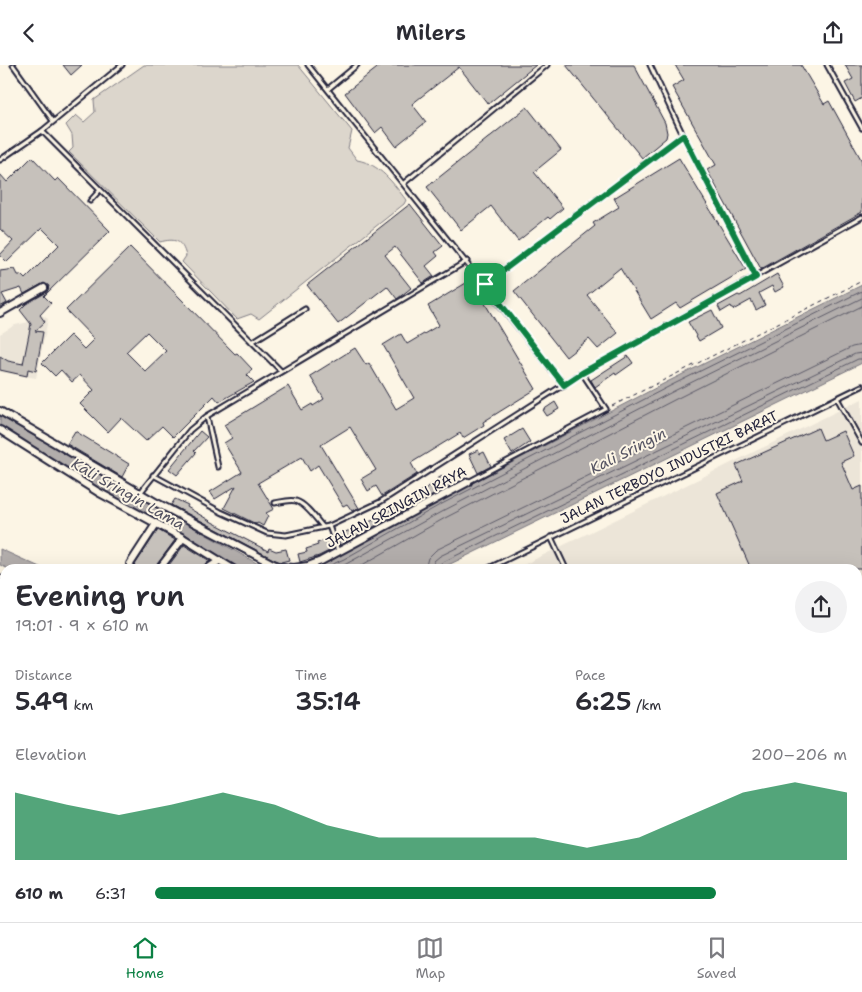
<!DOCTYPE html>
<meta charset="utf-8">
<style>
:root{--surface:#fff;--page:#f2f2f3;--text:#2b2b33;--muted:#7c7c81;--line:#e1e1e2;--accent:#0b8043}
body{margin:0;font-family:"Shantell Sans",sans-serif;background:var(--page);color:var(--text);height:100vh;display:flex;flex-direction:column;font-size:19px;white-space:nowrap}
*{box-sizing:border-box;margin:0}
p{font-size:16px;color:var(--muted)}
.icon{flex:none;width:28px;height:28px;fill:none;stroke:currentColor;stroke-width:2;stroke-linecap:round;stroke-linejoin:round}
.map{position:relative;flex:1;overflow:hidden}
.panel{position:absolute;left:0px;top:499px;width:862px;height:359px;display:flex;flex-direction:column;background:var(--surface);border-radius:15px 15px 0 0;box-shadow:0 5px 20px #0002}
.panel>*{flex:none}
.pin{position:absolute;display:grid;place-items:center;width:42px;height:42px;color:#fff;margin:-21px;border-radius:10px;box-shadow:0 2px 8px #0006}
.round{display:grid;place-items:center;flex:none;width:52px;height:52px;border-radius:26px;background:var(--page)}
.head{display:flex;align-items:center;justify-content:space-between;height:85px;padding:0 15px}
h1{font-size:28px;font-weight:600;line-height:38px}
.figures{display:grid;grid-template-columns:repeat(3,1fr);gap:8px;height:85px;padding:5px 15px}
.figures div{display:grid;align-content:center}
.figures b{font-size:25px;font-weight:600}
.figures small{font-size:14px;font-weight:400}
.figures p{font-size:14px}
.chart{height:140px;padding:10px 15px}
.chart p{display:flex;justify-content:space-between}
.chart svg{width:100%;height:90px;margin-top:5px;fill:var(--accent);opacity:.7}
ul{padding:0 15px;list-style:none;font-size:16px}
li{display:grid;grid-template-columns:80px 60px 1fr;align-items:center;height:38px}
li i{height:12px;border-radius:6px;background:var(--accent)}
header{display:flex;justify-content:space-between;align-items:center;height:65px;padding:0 15px;background:var(--surface);font-size:22px;font-weight:600}
.menu{display:flex;justify-content:space-around;align-items:center;height:70px;border-top:1px solid var(--line);background:var(--surface);font-size:14px;color:var(--muted)}
.menu a{display:grid;justify-items:center;gap:2px}
.menu .active{color:var(--accent)}
.map>svg:first-child{display:block}
.built{fill:#ece5d8}
.green{fill:#dcd6cc;stroke:#7f7c84}
.water{fill:#b2adab;stroke:#78757e}
.lines{fill:none;stroke-linecap:round;stroke-linejoin:round}
.shore{stroke:#5c5a68;stroke-width:1}
.building{fill:#c6c1bb;stroke:#22223b;fill-rule:evenodd}
.service-casing{stroke:#22223b;stroke-width:7}
.minor-casing{stroke:#22223b;stroke-width:10}
.path{stroke:#22223b;stroke-width:1;stroke-dasharray:4 4;stroke-linecap:butt}
.service{stroke:#fcf5e5;stroke-width:3}
.minor{stroke:#fcf5e5;stroke-width:6}
.route-casing{stroke:#fff;stroke-width:10}
.route{stroke:#0b8043;stroke-width:6}
.labels{text-anchor:middle;stroke-width:4;stroke-linejoin:round;paint-order:stroke}
.street-label{font-size:14px;fill:#22223b;stroke:#fcf5e5}
.water-label{font-size:15px;font-style:italic;fill:#545362;stroke:#fcf5e5}
</style>
<header><svg class="icon" aria-label="back" viewBox="0 0 24 24"><path d="M15 5l-7 7 7 7"/></svg>Milers<svg class="icon" aria-label="share" viewBox="0 0 24 24"><path d="M12 15V3M7 8l5-5 5 5M5 13v7h14v-7"/></svg></header>
<div class="map">
<svg width="862" height="857" viewBox="0 0 862 857">
<rect width="100%" height="100%" fill="#fcf5e5"/>
<filter id="ink" filterUnits="userSpaceOnUse"><feTurbulence type="fractalNoise" baseFrequency=".02" numOctaves="2"/><feDisplacementMap in="SourceGraphic" scale="10" xChannelSelector="R" yChannelSelector="G"/><feConvolveMatrix kernelMatrix="1 2 1 2 8 2 1 2 1" color-interpolation-filters="sRGB"/></filter>
<g filter="url(#ink)">
<!-- built -->
<g class="built">
<polygon points="39,248 48,254 36,313 0,307 0,269 15,260 29,257"/>
<polygon points="862,334 862,857 0,857 0,524 5,527 5,852 858,852 858,504 515,504"/>
</g>
<!-- green -->
<path class="green" d="M144,0H298L352,66L348,83L357,95C380,99 393,118 406,135L404,139L259,254L251,249L237,254L182,197L186,191C182,175 175,173 160,177L69,87L73,83L72,70L66,60L76,50L84,57L95,47L94,35Z"/>
<!-- water -->
<g class="water">
<polygon points="862,220 862,298 440,504 310,504 342,489 436,437 667,317"/>
<polygon points="0,351 159,443 267,504 238,504 173,463 148,451 73,410 0,361"/>
<polygon points="0,484 44,504 9,504 0,500"/>
</g>
<g class="lines">
<!-- shore -->
<g class="shore">
<polyline points="322,504 344,494 438,441 670,321 862,226"/>
<polyline points="337,504 441,447 672,327 862,233"/>
<polyline points="355,504 445,453 676,334 862,241"/>
<polyline points="425,504 428,493 436,485 852,282 862,280"/>
<polyline points="433,504 434,496 440,491 855,289 862,288"/>
<polyline points="439,504 440,499 443,497 858,294 862,294"/>
</g>
</g>
<!-- building -->
<g class="building">
<polygon points="63,0 82,0 71,10"/>
<polygon points="381,0 536,0 488,39 459,2 412,39 426,57 396,81 382,62 375,68 345,28"/>
<polygon points="566,0 634,0 665,58 667,68 666,73 642,93"/>
<polygon points="675,0 801,0 824,39 829,36 862,96 862,147 761,204 707,105 716,100 672,22 684,15"/>
<polygon points="845,0 862,0 862,33 855,37 845,18 853,14"/>
<polygon points="527,42 561,85 534,107 563,143 550,154 548,152 518,176 491,141 461,165 427,122"/>
<polygon points="32,92 55,116 58,113 110,166 44,231 51,238 40,250 45,257 35,266 43,267 36,306 28,304 27,311 0,305 0,291 8,296 23,299 31,259 20,245 26,239 47,227 49,221 44,218 24,229 21,223 2,229 7,238 0,242 0,206 15,204 18,210 21,210 25,214 59,180 42,163 7,197 0,190 13,176 0,164 0,109 7,117"/>
<polygon points="679,93 746,204 680,243 676,238 651,254 620,203 587,230 618,268 598,284 589,274 566,292 514,226 595,161 593,158 619,142 614,133"/>
<polygon points="410,139 443,181 435,187 438,191 426,201 434,211 423,218 395,182 385,190 411,223 397,234 387,221 338,259 307,220"/>
<path d="M130,182L235,289L237,288L252,304L247,310L254,317L219,337L214,331L173,372L162,361L146,376L121,353L108,367L80,339L94,325L80,310L72,317L61,305L55,311L42,298L70,270L84,284L94,274L66,245ZM147,267L166,286L145,306L126,287Z"/>
<polygon points="777,209 784,222 775,227 772,221 759,228 765,240 756,245 751,235 733,245 731,241 721,247 718,241 738,230 740,231"/>
<polygon points="471,215 536,324 483,357 484,360 463,373 460,368 411,398 417,409 382,431 376,421 368,426 361,414 376,405 350,362 321,380 359,443 352,446 347,439 343,441 318,400 310,406 302,392 258,418 274,444 266,448 268,451 263,461 258,458 256,459 224,443 236,421 215,434 210,427 242,407 224,378 232,373 224,360 288,321 302,345 312,339 313,341 324,334 310,311 355,283 366,300 369,298 396,344 414,333 383,280 401,269 407,279 439,260 428,241"/>
<polygon points="712,245 721,263 699,276 688,257"/>
<polygon points="628,291 633,298 616,310 615,308 595,322 591,315"/>
<polygon points="555,337 559,344 547,351 543,345"/>
<polygon points="818,363 823,375 843,366 854,391 841,397 853,425 862,421 862,504 751,504 717,428 743,416 736,400"/>
<polygon points="522,364 530,377 512,389 504,375"/>
<polygon points="75,366 129,399 122,412 67,379"/>
<polygon points="200,366 207,372 194,386 196,388 177,410 169,404"/>
<polygon points="478,385 480,389 484,387 491,401 478,408 469,389"/>
<polygon points="444,410 451,421 416,439 411,432 438,416 437,414"/>
<polygon points="175,434 188,440 187,442 212,457 268,486 269,483 276,486 286,484 289,495 281,497 273,494 171,440"/>
<polygon points="397,440 401,447 340,480 336,471 376,454"/>
<polygon points="158,465 175,475 154,504 138,504 134,501"/>
<polygon points="330,473 333,484 319,491 300,497 298,489 307,487 306,484 318,480 317,478"/>
<polygon points="184,480 210,496 204,500 202,504 166,504"/>
</g>
<g class="lines">
<defs>
<g id="service">
<polyline points="13,0 53,56"/>
<polyline points="308,0 564,320"/>
<polyline points="650,0 683,70 756,212"/>
<polyline points="827,0 862,63"/>
<polyline points="328,24 357,0"/>
<polyline points="42,66 281,306"/>
<polyline points="0,95 42,66 122,0"/>
<polyline points="404,118 547,0"/>
<polyline points="90,136 100,125"/>
<polyline points="485,219 683,70"/>
<polyline points="252,277 305,244"/>
<polyline points="837,333 862,378"/>
<polyline points="207,352 218,402"/>
<polyline points="153,410 221,447 267,468 286,470 329,461"/>
<polyline points="468,417 606,344 582,308"/>
<polyline points="140,428 190,365 207,351 467,196"/>
<path d="M275,438C281,437 290,434 296,436C306,439 316,454 323,462"/>
<polyline points="551,472 566,504"/>
<polyline points="338,486 329,461 380,437 582,308 862,152"/>
<polyline points="487,504 862,321"/>
<polyline points="0,512 5,514"/>
<polyline points="858,720 862,718"/>
<polyline points="462,852 467,857"/>
<polyline points="746,852 748,857"/>
<polyline points="855,852 857,857"/>
<polyline points="128,857 128,852"/>
<polyline points="323,857 332,852"/>
<polyline points="384,857 392,852"/>
</g>
<g id="minor">
<polyline points="0,248 44,223"/>
<polyline points="0,346 157,438 271,498 280,502 294,503 308,501 321,496 468,417"/>
<polyline points="0,365 98,427 183,473 233,504"/>
<polyline points="130,499 156,459"/>
<polyline points="159,504 183,473"/>
<polyline points="207,504 219,496"/>
</g>
</defs>
<!-- service casing -->
<use href="#service" class="service-casing"/>
<!-- minor casing -->
<use href="#minor" class="minor-casing"/>
<!-- path -->
<polyline class="path" points="612,341 862,216"/>
<!-- service -->
<use href="#service" class="service"/>
<!-- minor -->
<use href="#minor" class="minor"/>
</g>
</g>
<g class="lines" filter="url(#ink)">
<defs>
<polygon id="route" points="683,70 756,212 582,308 564,320 485,219"/>
</defs>
<!-- route casing -->
<use href="#route" class="route-casing"/>
<!-- route -->
<use href="#route" class="route"/>
</g>
<g class="labels">
<!-- street labels -->
<g class="street-label">
<text transform="translate(669 402) rotate(-26)" y="5">JALAN TERBOYO INDUSTRI BARAT</text>
<text transform="translate(396 442) rotate(-28)" y="5">JALAN SRINGIN RAYA</text>
</g>
<!-- water labels -->
<g class="water-label">
<text transform="translate(628 386) rotate(-27)" y="5">Kali Sringin</text>
<text transform="translate(128 429) rotate(30)" y="5">Kali Sringin Lama</text>
</g>
</g>
</svg>
<div class="pin" style="left:485px;top:219px;background:#1e9e55"><svg class="icon" aria-label="arrive" viewBox="0 0 24 24"><path d="M6 21V4h12l-3 4 3 4H6"/></svg></div>
<section class="panel">
<div class="head"><div><h1>Evening run</h1><p>19:01 · 9 × 610 m</p></div><a class="round"><svg class="icon" aria-label="share" viewBox="0 0 24 24"><path d="M12 15V3M7 8l5-5 5 5M5 13v7h14v-7"/></svg></a></div>
<div class="figures">
<div><p>Distance</p><b>5.49<small> km</small></b></div>
<div><p>Time</p><b>35:14</b></div>
<div><p>Pace</p><b>6:25<small> /km</small></b></div>
</div>
<div class="chart"><p><span>Elevation</span>200–206 m</p>
<svg viewBox="0 0 160 44" preserveAspectRatio="none"><path d="M0 44V11L10 17L20 22L30 17L40 11L50 17L60 27L70 33L80 33L90 33L100 33L110 38L120 33L130 22L140 11L150 6L160 11V44z"/></svg>
</div>
<ul>
<li><b>610 m</b>6:31<i style="width:81%"></i></li>
</ul>
</section>
</div>
<nav class="menu">
<a class="active"><svg class="icon" aria-label="home" viewBox="0 0 24 24"><path d="M3 11l9-7 9 7M6 9v11h12V9"/></svg>Home</a>
<a><svg class="icon" aria-label="map" viewBox="0 0 24 24"><path d="M3 6l6-2 6 2 6-2v14l-6 2-6-2-6 2zM9 4v14M15 6v14"/></svg>Map</a>
<a><svg class="icon" aria-label="saved" viewBox="0 0 24 24"><path d="M7 4h10v16l-5-4-5 4z"/></svg>Saved</a>
</nav>
